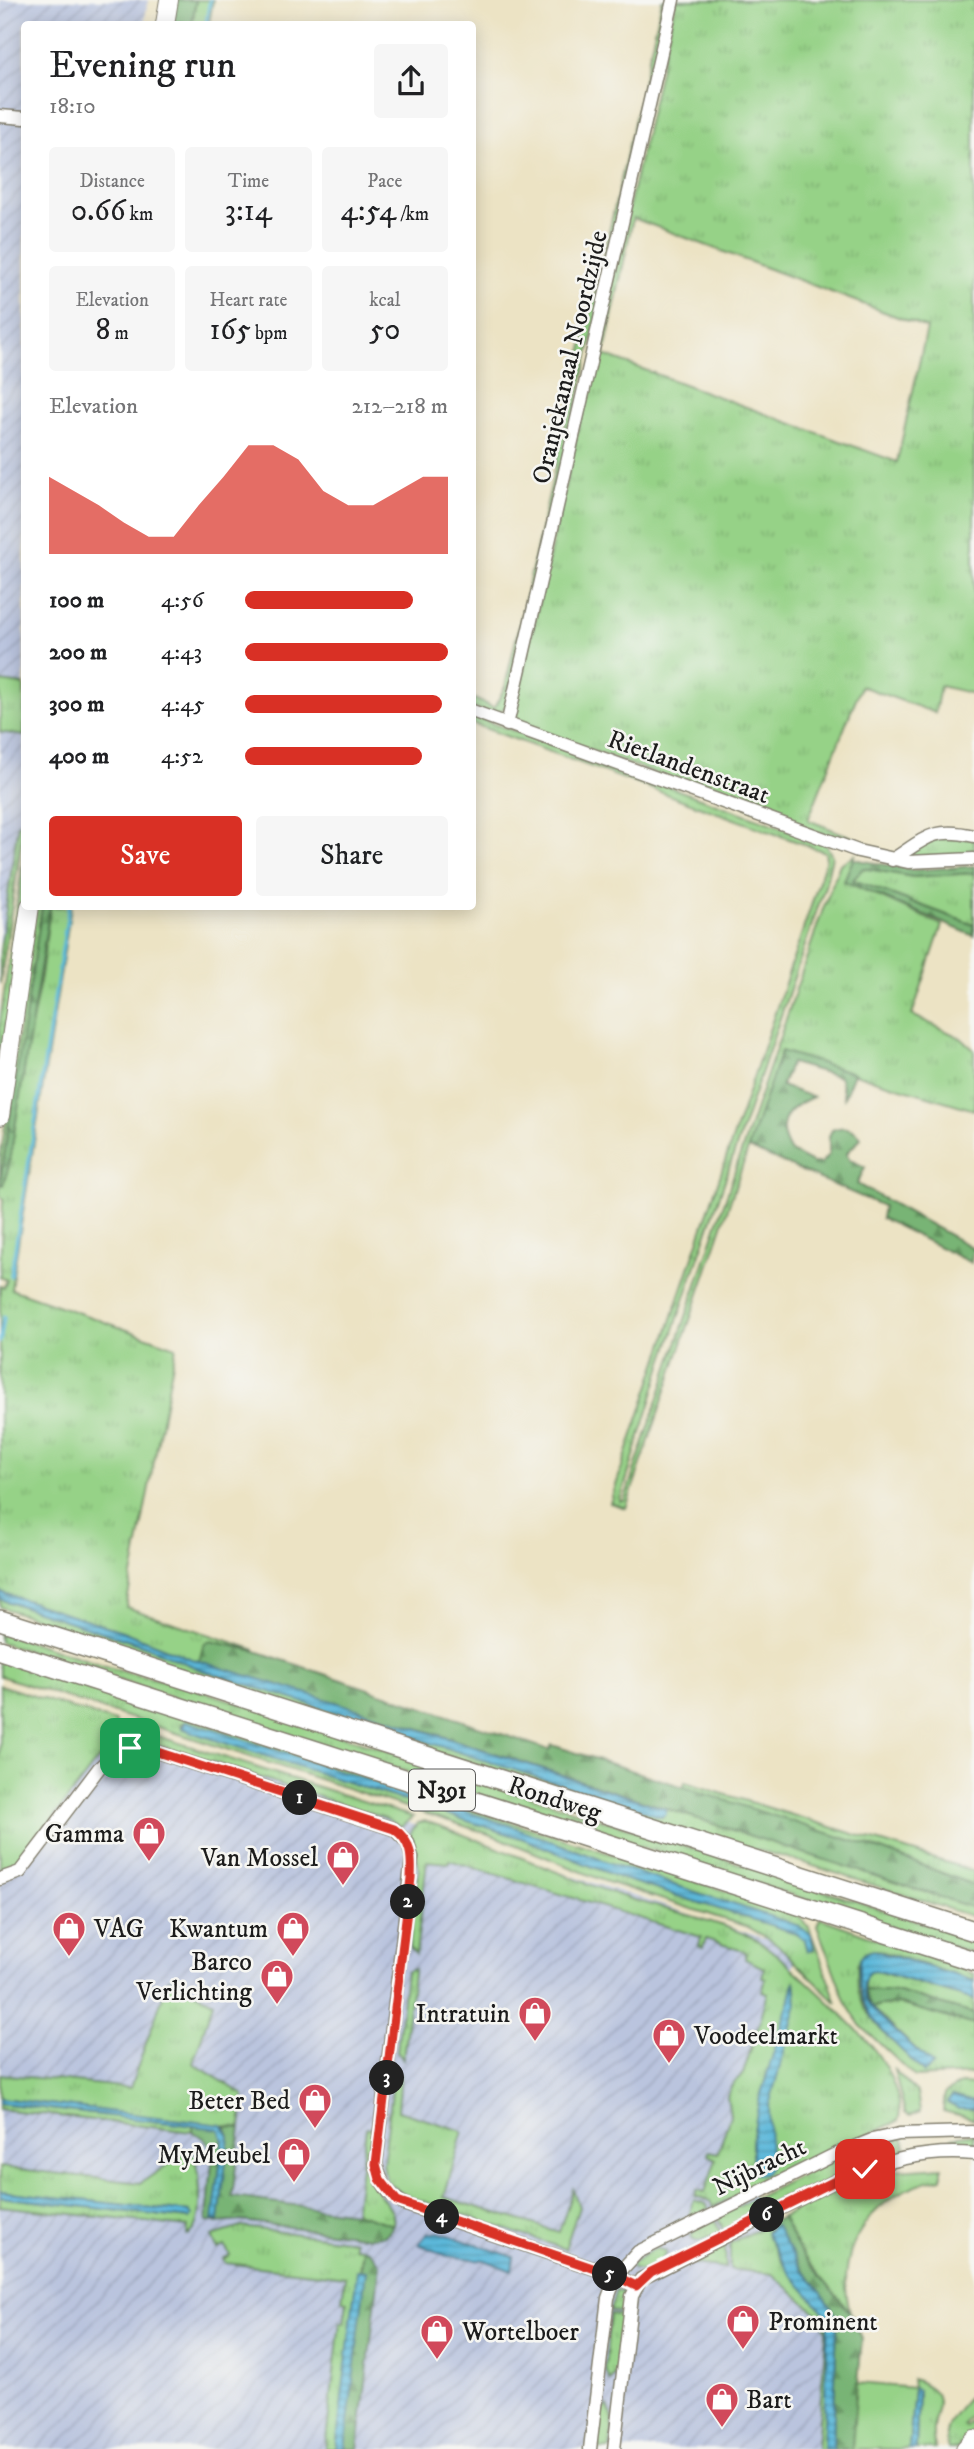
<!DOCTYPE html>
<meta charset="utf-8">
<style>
:root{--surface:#fff;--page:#f6f6f6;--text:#202124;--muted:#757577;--accent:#d93025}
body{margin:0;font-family:"IM FELL DW Pica",serif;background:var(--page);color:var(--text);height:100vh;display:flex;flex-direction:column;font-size:26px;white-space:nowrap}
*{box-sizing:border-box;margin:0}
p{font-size:23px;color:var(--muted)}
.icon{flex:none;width:38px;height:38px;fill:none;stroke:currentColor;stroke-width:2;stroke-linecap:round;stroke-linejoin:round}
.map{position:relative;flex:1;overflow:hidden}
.details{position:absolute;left:21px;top:21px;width:455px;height:889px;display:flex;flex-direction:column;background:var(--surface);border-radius:7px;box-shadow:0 4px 18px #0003}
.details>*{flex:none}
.pin{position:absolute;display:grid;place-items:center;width:60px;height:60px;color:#fff;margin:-30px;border-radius:14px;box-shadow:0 4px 10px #0006}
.km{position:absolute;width:35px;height:35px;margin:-18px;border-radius:50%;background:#222;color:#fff;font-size:19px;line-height:35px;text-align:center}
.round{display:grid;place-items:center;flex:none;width:74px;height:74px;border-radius:7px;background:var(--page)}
.head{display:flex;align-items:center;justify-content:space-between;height:119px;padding:0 28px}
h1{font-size:38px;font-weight:600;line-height:52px}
.stats{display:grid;grid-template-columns:repeat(3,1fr);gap:10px;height:119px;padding:7px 28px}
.stats div{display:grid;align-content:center;border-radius:7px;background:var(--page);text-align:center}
.stats b{font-size:30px;font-weight:600}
.stats small{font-size:19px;font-weight:400}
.stats p{font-size:19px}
.chart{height:196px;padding:14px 28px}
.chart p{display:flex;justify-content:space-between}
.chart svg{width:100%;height:126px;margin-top:7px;fill:var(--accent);opacity:.7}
.primary-button{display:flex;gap:14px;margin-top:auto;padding:14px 28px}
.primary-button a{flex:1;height:80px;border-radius:7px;background:var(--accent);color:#fff;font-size:28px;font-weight:600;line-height:80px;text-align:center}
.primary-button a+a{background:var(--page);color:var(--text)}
ul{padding:0 28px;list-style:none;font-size:23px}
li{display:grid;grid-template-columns:112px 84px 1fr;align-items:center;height:52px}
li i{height:18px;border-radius:9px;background:var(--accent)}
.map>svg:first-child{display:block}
.industrial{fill:url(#industrial-furrows)}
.grass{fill:url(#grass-tufts);stroke:#597752;stroke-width:2;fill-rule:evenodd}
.forest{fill:url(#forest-firs);stroke:#4a6848;stroke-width:2}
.park{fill:#96d287;stroke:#597752;stroke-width:2}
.water{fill:url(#water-rules);stroke:#3c6a7b;stroke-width:2}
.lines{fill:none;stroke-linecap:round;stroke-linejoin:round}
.stream{stroke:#5cb8da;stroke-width:3.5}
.street-casing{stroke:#848070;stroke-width:15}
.secondary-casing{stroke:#848070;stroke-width:20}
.primary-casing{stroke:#848070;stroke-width:22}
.street{stroke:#fff;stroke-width:12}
.secondary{stroke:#fff;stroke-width:18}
.primary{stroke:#fff;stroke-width:19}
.route-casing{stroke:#fff;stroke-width:14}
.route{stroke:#d93025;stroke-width:9}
.labels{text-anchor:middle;stroke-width:5;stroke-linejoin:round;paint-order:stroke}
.shield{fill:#f6f6f2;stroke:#5d5d5c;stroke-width:2}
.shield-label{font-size:24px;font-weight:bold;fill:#1c1c1c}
.street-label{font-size:26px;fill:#1c1c1c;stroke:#f6f6f2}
.poi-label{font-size:26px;fill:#1c1c1c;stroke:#f6f6f2;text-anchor:end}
</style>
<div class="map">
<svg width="974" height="2449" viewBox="0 0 974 2449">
<defs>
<pattern id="industrial-furrows" width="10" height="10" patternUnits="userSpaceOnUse" patternTransform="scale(1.75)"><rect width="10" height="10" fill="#bac4de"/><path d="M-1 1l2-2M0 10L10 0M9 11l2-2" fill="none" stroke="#9fa8be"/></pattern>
<pattern id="grass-tufts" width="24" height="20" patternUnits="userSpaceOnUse" patternTransform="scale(1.75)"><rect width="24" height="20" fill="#96d287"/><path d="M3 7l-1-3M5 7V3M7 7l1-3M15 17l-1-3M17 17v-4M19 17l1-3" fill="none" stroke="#81b474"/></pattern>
<pattern id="forest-firs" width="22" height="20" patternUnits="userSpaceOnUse" patternTransform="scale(1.75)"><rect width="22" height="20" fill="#78b474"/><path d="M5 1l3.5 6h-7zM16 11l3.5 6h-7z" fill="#62925e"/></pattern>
<pattern id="water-rules" width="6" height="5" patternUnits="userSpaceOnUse" patternTransform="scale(1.75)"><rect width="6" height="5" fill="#5cb8da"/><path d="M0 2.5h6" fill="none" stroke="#4b95b0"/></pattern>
</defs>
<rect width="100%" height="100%" fill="#f6f6f2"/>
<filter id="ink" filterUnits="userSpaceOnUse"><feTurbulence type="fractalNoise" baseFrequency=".0143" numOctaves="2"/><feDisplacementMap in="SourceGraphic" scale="14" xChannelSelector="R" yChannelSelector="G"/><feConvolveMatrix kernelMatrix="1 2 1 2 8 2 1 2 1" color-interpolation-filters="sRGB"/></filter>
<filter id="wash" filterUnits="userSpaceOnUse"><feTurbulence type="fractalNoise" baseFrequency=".00686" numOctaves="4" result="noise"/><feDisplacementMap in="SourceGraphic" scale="28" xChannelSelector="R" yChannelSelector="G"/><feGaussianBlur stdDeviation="1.57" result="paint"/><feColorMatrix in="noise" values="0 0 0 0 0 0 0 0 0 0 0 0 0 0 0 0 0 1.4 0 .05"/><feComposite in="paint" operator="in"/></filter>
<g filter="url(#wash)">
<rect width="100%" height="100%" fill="#ece3c4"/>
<!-- industrial -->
<g class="industrial">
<polygon points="0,0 148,0 144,24 24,24 24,795 0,962"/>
<polygon points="0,1691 798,1949 761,2075 750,2185 763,2233 784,2270 828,2324 822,2449 0,2449"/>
</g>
<!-- grass -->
<g class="grass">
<polygon points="196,0 213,0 209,24 192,24"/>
<polygon points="662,0 671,0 506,707 495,714 473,708 472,698 494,708 505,687"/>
<path d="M676,0H974V694L940,686L935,713L861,686L808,820L867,843L861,848L519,724L514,711ZM633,218L927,328L897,462L604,355Z"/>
<polygon points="0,682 24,685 24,736 0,732"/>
<polygon points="472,716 825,843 832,856 825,886 663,1362 620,1501 624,1501 823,909 840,864 855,855 844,881 942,925 912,1015 961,1038 974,1050 974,1110 781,1052 626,1508 610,1503 811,906 826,859 825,852 473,724"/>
<polygon points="18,823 24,824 0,984 0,952"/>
<polygon points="974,838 974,856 900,857 927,839"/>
<polygon points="24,855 24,902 0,1069 0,1021"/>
<polygon points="862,868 913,877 974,873 974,925 853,880"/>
<polygon points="37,907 42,907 0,1183 0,1160"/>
<polygon points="50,907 71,907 11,1289 176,1347 126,1607 256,1650 210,1641 204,1644 199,1662 122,1631 0,1592 0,1286 4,1287 7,1280 0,1277 3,1198 0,1197 0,1183 41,976"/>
<polygon points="0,1599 145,1646 202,1670 662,1817 667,1809 974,1908 974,1917 788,1858 689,1833 190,1673 137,1651 0,1607"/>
<polygon points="0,1632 128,1673 180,1684 974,1939 974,1953 0,1642"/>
<path d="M0,1657L797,1914L809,1927L837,2003L777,1944L748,1927L604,1881L492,1835L0,1676ZM186,1722L511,1826L629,1870L799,1926L813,1951H808L805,1940L796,1933L623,1879L524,1839L197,1734L182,1728L181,1724Z"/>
<polygon points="0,1685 115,1722 122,1739 96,1762 22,1859 0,1869"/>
<polygon points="129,1727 413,1817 401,1827 385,1818 146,1741 132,1741 125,1731"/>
<polygon points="685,1782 974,1871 974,1885 881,1850 683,1788"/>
<path d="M425,1821C489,1842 549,1871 613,1893C658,1909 708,1917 751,1937C774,1947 860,2030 876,2052C887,2067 905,2102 898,2121L713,2207L710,2201L695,2196L697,2190L705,2192L716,2159L708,2155L709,2151L718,2153L730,2116L727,2096L733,2083L743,2074L755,2036L747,2033L748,2029L757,2031L768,1993L762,1991L766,1978L762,1977L764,1968L745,1959L746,1952L706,1939L703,1947L699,1946L701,1937L449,1860L448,1863L427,1861L416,1954L409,1948L419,1870L416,1850L409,1836L417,1823ZM795,1982C801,2008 785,2039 778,2066C769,2096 763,2133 770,2164L752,2172V2142L759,2101Z"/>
<polygon points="820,1918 974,1974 974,1981 878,1950 864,1953 857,1965 858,1990 864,2008 880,2029 924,2072 933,2065 871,2007 900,2004 974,2025 974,2074 915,2077 860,2025 846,2003 817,1926"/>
<polygon points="414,1969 413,1974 403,2059 397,2052 406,1972"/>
<polygon points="872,1970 974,2000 974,2014 899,1992 864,1990 865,1976"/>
<polygon points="169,1979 213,2002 193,2063 244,2095 241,2128 0,2098 0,2074 130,2088"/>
<polygon points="894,2070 917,2092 920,2112 910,2116 905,2113"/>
<polygon points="401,2074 398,2111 463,2131 444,2197 559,2232 573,2189 579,2207 565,2249 404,2195 386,2181 383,2164 394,2075"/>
<polygon points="961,2084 974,2085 974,2102 952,2096 947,2103 959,2109 974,2109 974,2119 943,2111 945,2093"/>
<polygon points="0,2103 193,2125 193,2132 0,2109"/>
<path d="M366,2128L373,2129C371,2146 367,2163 372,2180C376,2197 397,2206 393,2225L355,2213Z"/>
<polygon points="974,2134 974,2151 962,2149 951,2142 952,2137"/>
<polygon points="904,2138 906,2153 724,2231 717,2217 832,2160"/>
<path d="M187,2151L196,2157C199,2174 207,2230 187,2235L188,2227L0,2206V2197L190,2219L189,2212L0,2191V2167L141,2183Z"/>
<path d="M942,2167V2178C877,2189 832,2245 850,2312L800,2252L782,2217L851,2184L894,2173L895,2170Z"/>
<polygon points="694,2200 706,2204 709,2209 677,2225 676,2222 689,2216"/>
<polygon points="714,2219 721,2233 699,2241 693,2240 691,2236 696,2229"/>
<polygon points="769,2224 766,2233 782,2262 828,2317 823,2449 817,2449 826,2332 820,2316 772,2274 730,2269 730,2243"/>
<polygon points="241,2227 354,2241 354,2247 363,2248 336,2449 325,2449 340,2322 344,2323 347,2302 342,2301 345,2277 225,2263 223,2259 230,2255 225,2246 217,2249 212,2236"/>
<polygon points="725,2242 726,2268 696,2264 693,2258"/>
<path d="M655,2248L666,2251C663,2265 644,2275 631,2268V2264Z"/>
<polygon points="616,2290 624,2293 626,2313 610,2311"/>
<polygon points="610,2314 626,2316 618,2373 610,2381 605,2369"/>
<path d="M912,2379C962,2396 922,2415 936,2449H916L918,2390L913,2388Z"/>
<path d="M974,2391V2411L962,2425L965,2427L974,2417V2430L957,2449H948C939,2425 959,2408 974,2391Z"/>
<polygon points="608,2406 613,2420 610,2449 594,2449 600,2412"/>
</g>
<!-- forest -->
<g class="forest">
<polygon points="176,0 196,0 192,24 173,24"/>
<polygon points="853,859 914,870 974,866 974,873 913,877 863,868 853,880 974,925 974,936 844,881"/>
<polygon points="42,906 50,907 9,1166 3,1185 0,1183"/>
<path d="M781,1051L854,1073L844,1098L840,1077L791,1063L781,1086L813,1097C787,1108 773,1124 791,1152L812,1163H821L829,1154V1136L832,1130C842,1125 856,1128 861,1138L846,1154L850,1160L865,1167L857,1184L973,1248L971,1263L881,1218L883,1206L748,1148Z"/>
<polygon points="210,1641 256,1651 549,1750 552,1745 881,1850 974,1885 974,1908 424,1730 199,1662 204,1644"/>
<polygon points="864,1990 899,1992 974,2014 974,2025 900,2004 871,2007"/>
<polygon points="193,2125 217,2128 223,2133 215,2222 207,2221 213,2150 204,2138 193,2132"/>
<path d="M225,2127L241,2128L232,2197L355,2213L393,2225C388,2236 381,2237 370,2237L242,2221L217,2223L229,2136Z"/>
<polygon points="782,2217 800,2252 850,2312 862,2338 852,2449 833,2449 837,2317 821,2291 802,2270 778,2230 775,2226 770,2227 769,2224"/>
<polygon points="363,2248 370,2251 380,2264 358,2449 345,2449 365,2271 361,2270"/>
</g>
<!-- park -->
<polygon class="park" points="857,2383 914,2388 909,2449 852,2449"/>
<!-- water -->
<g class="water">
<polygon points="0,1592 122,1631 192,1659 342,1704 666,1809 666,1814 662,1817 202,1670 145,1646 0,1599"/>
<polygon points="186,1721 511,1826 629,1870 799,1926 811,1935 814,1949 808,1951 805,1940 796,1933 623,1879 524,1839 197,1734 182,1728"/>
<path d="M873,1950L974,1981V2000L878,1971L869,1972C862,1980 862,1993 868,2003C875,2015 920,2052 933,2065L924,2073C896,2041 858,2021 859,1974C859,1961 857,1954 873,1950Z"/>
<polygon points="795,1981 797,2004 769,2106 770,2167 765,2174 757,2175 752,2172 752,2142 759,2101"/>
<polygon points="952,2096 974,2102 974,2109 959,2109 947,2103"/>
<polygon points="0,2098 222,2125 229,2136 219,2221 213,2220 223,2141 219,2129 0,2103"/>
<polygon points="0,2191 189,2212 192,2216 190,2219 0,2197"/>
<polygon points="775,2225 802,2270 821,2291 837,2317 833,2449 823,2449 828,2317 789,2272 766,2233"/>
<polygon points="438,2232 514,2257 512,2271 485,2260 447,2256 419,2244 427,2234"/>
<polygon points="357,2270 366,2271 345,2449 336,2449"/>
<polygon points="914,2388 918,2390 916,2449 909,2449"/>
</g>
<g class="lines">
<!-- stream -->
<g class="stream">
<polyline points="206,24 210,0"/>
<polyline points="11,1276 69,906"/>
<polyline points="0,1342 4,1317"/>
</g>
</g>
</g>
<g filter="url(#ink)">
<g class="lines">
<defs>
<g id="street">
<polyline points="0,116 24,118"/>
<polyline points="472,711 858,851 908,862 974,859"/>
<polyline points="507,725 673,0"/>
<path d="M892,860C925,839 933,826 974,836"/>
<path d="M0,1879L20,1872L99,1768C114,1754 124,1748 145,1748L394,1829L408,1843L412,1858L376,2164C381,2183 388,2196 406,2205L616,2276L636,2286"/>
<polyline points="590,2449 608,2298 616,2276 638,2252 834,2155 872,2140 899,2134 974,2132"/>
<path d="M614,2449L632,2296L641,2279L837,2180C882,2162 925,2149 974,2154"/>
</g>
<g id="secondary">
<polyline points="165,24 169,0"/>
<polyline points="0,1116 30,906"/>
<polyline points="965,2449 974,2439"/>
</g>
<g id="primary">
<polyline points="0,1620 974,1931"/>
<polyline points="0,1650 974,1961"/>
</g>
</defs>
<!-- street casing -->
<use href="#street" class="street-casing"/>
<!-- secondary casing -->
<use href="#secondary" class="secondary-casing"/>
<!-- primary casing -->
<use href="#primary" class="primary-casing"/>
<!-- street -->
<use href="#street" class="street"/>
<!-- secondary -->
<use href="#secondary" class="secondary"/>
<!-- primary -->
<use href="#primary" class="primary"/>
</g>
</g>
<g class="lines" filter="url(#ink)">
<defs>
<path id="route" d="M130,1748H145L394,1829C412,1841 412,1858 411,1878L376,2164L380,2179L397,2201L616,2276L636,2286L651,2272L837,2180L865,2169"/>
</defs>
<!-- route casing -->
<use href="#route" class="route-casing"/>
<!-- route -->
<use href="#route" class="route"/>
</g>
<!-- icons -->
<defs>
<symbol id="shop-pin" viewBox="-11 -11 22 30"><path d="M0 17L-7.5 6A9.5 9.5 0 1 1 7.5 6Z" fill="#d1495b" stroke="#f6f6f2"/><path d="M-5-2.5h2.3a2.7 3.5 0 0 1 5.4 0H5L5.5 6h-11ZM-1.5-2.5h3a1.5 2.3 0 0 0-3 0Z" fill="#fff"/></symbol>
</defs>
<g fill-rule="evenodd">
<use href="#shop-pin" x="130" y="1814" width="38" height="52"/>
<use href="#shop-pin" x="324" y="1838" width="38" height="52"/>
<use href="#shop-pin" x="50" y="1909" width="38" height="52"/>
<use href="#shop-pin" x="274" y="1909" width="38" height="52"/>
<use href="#shop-pin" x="258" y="1957" width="38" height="52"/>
<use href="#shop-pin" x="516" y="1994" width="38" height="52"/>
<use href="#shop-pin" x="650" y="2016" width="38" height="52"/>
<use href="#shop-pin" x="296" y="2081" width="38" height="52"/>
<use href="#shop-pin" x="275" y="2135" width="38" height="52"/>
<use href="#shop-pin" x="724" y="2302" width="38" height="52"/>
<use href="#shop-pin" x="418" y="2312" width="38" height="52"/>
<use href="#shop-pin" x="703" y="2380" width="38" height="52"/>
</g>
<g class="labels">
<!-- shield labels -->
<rect class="shield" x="409" y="1769.5" width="66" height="41" rx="5"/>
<g class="shield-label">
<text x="442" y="1798">N391</text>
</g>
<!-- street labels -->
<g class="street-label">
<text transform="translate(569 357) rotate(-77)" y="9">Oranjekanaal Noordzijde</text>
<text transform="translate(689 766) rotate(20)" y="9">Rietlandenstraat</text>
<text transform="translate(555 1798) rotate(18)" y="9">Rondweg</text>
<text transform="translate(759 2166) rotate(-26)" y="9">Nijbracht</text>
</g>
<!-- poi labels -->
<g class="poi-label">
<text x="124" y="1842">Gamma</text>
<text x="318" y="1866">Van Mossel</text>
<text x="94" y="1937" text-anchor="start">VAG</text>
<text x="268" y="1937">Kwantum</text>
<text x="252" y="1970">Barco<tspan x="252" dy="30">Verlichting</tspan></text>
<text x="510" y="2022">Intratuin</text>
<text x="694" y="2044" text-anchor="start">Voodeelmarkt</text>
<text x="290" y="2109">Beter Bed</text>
<text x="270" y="2163">MyMeubel</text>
<text x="768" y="2330" text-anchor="start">Prominent</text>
<text x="462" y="2340" text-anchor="start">Wortelboer</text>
<text x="746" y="2408" text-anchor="start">Bart</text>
</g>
</g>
</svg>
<div class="pin" style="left:130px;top:1748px;background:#1e9e55"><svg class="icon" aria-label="arrive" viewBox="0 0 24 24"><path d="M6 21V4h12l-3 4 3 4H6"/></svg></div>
<div class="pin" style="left:865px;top:2169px;background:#d93025"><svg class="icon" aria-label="check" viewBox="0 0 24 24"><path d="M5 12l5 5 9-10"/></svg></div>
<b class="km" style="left:300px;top:1798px">1</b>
<b class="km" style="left:408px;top:1902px">2</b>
<b class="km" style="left:387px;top:2078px">3</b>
<b class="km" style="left:442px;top:2217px">4</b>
<b class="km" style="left:610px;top:2274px">5</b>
<b class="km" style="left:767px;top:2215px">6</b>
<section class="details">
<div class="head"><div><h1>Evening run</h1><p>18:10</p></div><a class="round"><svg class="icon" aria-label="share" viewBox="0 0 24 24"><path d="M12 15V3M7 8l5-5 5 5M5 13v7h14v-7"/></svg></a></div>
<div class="stats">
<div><p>Distance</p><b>0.66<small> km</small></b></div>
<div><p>Time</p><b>3:14</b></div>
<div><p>Pace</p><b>4:54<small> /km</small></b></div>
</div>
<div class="stats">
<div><p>Elevation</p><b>8<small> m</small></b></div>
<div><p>Heart rate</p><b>165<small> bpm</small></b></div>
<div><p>kcal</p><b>50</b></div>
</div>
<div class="chart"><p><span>Elevation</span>212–218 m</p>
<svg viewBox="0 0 160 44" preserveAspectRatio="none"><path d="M0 44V17L10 22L20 27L30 33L40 38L50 38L60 27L70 17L80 6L90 6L100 11L110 22L120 27L130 27L140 22L150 17L160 17V44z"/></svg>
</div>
<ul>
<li><b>100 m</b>4:56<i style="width:83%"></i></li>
<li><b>200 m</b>4:43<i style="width:100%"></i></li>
<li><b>300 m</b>4:45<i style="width:97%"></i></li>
<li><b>400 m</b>4:52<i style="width:87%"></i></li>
</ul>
<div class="primary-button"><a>Save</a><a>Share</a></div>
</section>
</div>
